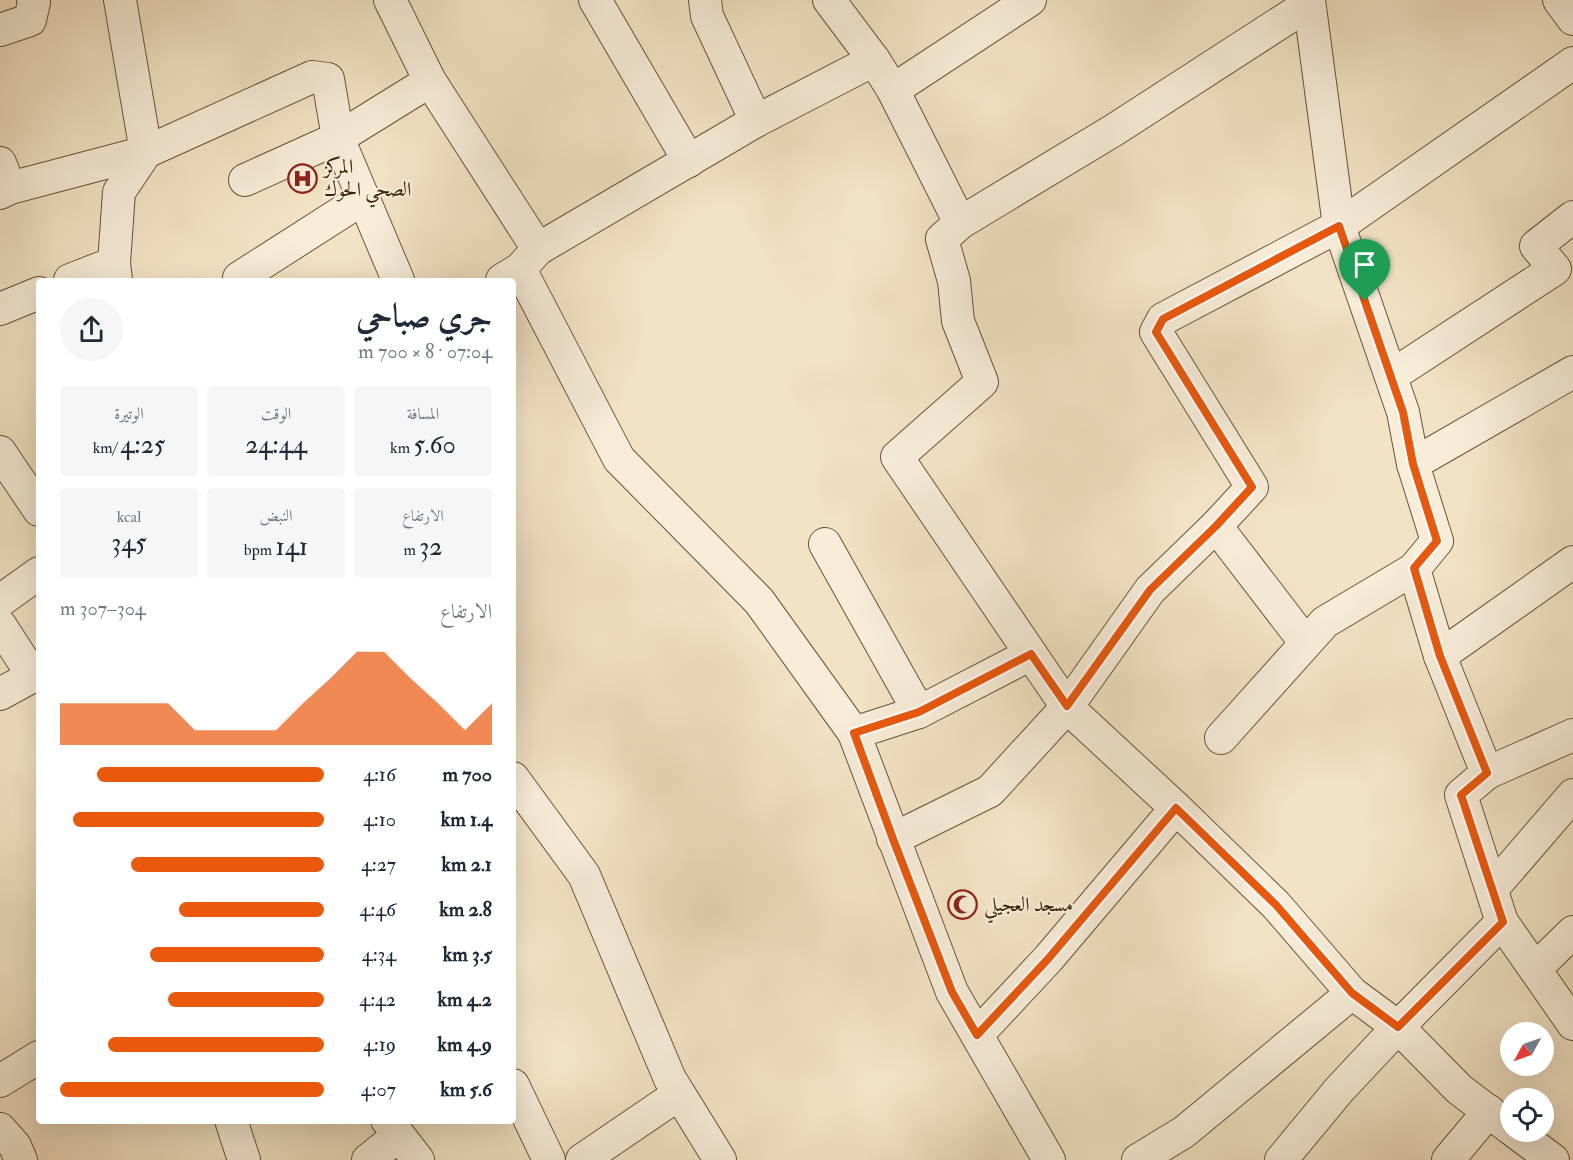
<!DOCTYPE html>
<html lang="ar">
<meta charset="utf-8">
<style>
:root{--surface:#fff;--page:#f6f6f7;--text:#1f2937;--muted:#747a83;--accent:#ea580c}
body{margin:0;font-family:"IM FELL Double Pica",Amiri,serif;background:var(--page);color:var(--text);direction:rtl;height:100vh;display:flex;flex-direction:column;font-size:22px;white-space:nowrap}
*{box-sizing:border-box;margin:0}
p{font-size:20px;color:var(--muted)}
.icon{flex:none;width:33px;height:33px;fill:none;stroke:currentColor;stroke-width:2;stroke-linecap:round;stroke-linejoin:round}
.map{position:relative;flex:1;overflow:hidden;direction:ltr}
.panel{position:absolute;left:36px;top:278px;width:480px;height:846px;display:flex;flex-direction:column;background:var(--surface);border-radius:6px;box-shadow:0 6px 24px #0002;direction:rtl}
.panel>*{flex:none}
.needle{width:39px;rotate:230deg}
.tools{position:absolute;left:1500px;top:1022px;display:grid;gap:12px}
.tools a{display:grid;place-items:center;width:54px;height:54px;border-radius:50%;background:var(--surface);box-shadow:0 6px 24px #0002;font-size:30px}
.pin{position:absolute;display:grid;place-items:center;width:51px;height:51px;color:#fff;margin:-62px -26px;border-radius:50% 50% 50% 0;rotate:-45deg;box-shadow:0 0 6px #0007}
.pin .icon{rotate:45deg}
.round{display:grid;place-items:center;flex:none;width:63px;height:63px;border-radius:32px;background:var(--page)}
.overview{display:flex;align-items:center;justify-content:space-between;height:102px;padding:0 24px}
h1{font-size:33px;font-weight:600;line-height:45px}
.metrics{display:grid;grid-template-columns:repeat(3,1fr);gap:9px;height:102px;padding:6px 24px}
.metrics div{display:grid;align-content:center;border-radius:6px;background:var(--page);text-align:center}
.metrics b{font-size:26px;font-weight:600}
.metrics small{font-size:16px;font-weight:400}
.metrics p{font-size:16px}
.chart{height:168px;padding:12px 24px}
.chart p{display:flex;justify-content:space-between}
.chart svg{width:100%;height:108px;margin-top:6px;fill:var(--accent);opacity:.7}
ul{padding:0 24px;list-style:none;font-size:20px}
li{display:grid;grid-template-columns:96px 72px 1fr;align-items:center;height:45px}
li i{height:15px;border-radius:8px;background:var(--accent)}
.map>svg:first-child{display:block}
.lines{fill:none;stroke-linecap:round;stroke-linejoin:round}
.street-casing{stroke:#695434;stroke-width:34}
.street{stroke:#f7edd9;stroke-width:32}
.route-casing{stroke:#fff;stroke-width:12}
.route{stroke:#ea580c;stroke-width:8}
.labels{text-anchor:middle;stroke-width:4.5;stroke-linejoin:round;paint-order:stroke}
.poi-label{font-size:20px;fill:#3b2404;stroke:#f7edd9;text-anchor:start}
</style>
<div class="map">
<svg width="1573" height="1160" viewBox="0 0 1573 1160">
<rect width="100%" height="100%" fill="#f3e3c5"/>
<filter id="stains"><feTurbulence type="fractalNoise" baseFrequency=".00333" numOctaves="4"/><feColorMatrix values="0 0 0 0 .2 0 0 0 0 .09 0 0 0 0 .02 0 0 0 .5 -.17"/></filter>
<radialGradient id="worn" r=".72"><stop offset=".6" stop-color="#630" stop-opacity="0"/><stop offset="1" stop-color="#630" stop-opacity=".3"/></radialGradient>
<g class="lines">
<defs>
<g id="street">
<polyline points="390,0 430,81 538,249"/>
<polyline points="595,0 689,161"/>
<polyline points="705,0 707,16 756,121"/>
<polyline points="829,0 874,60 893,90 960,223 942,239 954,281 958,321 982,382 897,457 1067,707 1176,808 1276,905 1352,993 1398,1027 1459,1089 1510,1128"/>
<polyline points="1559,0 1573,19"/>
<polyline points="0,30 30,20 34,2 33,0"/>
<polyline points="893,90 1030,0"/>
<polyline points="0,163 10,188"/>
<polyline points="245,180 338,138 430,81"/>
<polyline points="0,193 10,188 146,152 312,77 328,79 338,138 398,280"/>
<polyline points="960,223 1114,130 1309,4"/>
<polyline points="520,269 619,459 759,601 854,733"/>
<polyline points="239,278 364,198"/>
<polyline points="70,280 114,263"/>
<polyline points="116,280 114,263 119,192 146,152 120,0"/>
<polyline points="502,280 520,269 538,249 756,121 874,60"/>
<polyline points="0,309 39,293"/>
<polyline points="1391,376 1555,269 1536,246 1573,217"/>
<polyline points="0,452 39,510"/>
<polyline points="1413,464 1573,372"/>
<polyline points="1216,526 1305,642"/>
<polyline points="825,544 919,712 854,733 952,992 1049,1160"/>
<polyline points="0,601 39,573"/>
<polyline points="0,625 33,676 0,694"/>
<polyline points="1440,656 1573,562"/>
<polyline points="919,712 1031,654"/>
<polyline points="1221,738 1325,622 1414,569"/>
<polyline points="1487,773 1573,735"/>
<polyline points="513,778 584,875 670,1079 720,1160"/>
<polyline points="893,839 990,791 1067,707 1150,590 1216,526 1252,487 1156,332 1163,319 1339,226 1573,63"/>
<polyline points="1492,889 1573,795"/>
<polyline points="1502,922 1573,1024"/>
<polyline points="1535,969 1573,932"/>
<polyline points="977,1035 1048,959 1176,808"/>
<polyline points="0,1081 39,1057"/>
<polyline points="513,1085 549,1160"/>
<polyline points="231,1120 244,1160"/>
<polyline points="387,1120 418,1160"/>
<polyline points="0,1129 15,1146 21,1160"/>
<polyline points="1514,1131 1553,1160"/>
<polyline points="368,1160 398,1136"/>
<polyline points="582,1160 679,1094"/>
<polyline points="1138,1160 1184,1132 1352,993"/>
<polyline points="1281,1160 1339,1090 1398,1027 1502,922 1461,795 1487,773 1440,656 1414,569 1437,541 1413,464 1403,412 1339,226 1309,0"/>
<polyline points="1448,1160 1489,1111"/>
</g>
</defs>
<!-- street casing -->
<use href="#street" class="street-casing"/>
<!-- street -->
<use href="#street" class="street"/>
</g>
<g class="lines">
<defs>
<polygon id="route" points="1339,226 1403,412 1413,464 1437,541 1414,568 1440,656 1487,773 1461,795 1503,922 1398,1027 1352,993 1276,905 1176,808 1048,959 977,1035 952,992 893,839 854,733 919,712 1031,654 1067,706 1150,590 1216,526 1252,487 1156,332 1163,319"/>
</defs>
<!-- route casing -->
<use href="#route" class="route-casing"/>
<!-- route -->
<use href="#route" class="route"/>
</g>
<!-- icons -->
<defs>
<symbol id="hospital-ring" viewBox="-11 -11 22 22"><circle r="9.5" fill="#f7edd9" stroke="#8f2418" stroke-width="1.5"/><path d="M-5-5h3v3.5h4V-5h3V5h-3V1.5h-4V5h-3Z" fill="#8f2418"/></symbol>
<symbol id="mosque-ring" viewBox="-11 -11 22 22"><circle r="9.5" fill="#f7edd9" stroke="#8f2418" stroke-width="1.5"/><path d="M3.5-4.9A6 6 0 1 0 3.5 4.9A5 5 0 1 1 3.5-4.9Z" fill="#8f2418"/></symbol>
</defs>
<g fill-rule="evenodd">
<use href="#hospital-ring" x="286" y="162" width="33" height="33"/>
<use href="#mosque-ring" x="946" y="888" width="33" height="33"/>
</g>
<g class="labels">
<!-- poi labels -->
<g class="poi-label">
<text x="324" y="173">المركز<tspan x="324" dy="23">الصحي الحوك</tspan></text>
<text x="984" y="911">مسجد العجيلي</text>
</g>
</g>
<rect width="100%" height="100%" filter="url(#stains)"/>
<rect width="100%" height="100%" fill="url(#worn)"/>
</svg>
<div class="tools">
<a><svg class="needle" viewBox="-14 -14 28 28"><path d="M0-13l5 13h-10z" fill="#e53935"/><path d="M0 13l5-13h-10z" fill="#747a83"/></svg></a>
<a><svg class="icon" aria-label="locate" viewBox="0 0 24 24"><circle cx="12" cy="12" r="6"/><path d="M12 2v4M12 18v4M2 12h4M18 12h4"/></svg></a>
</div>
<div class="pin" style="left:1365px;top:301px;background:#1e9e55"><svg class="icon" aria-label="arrive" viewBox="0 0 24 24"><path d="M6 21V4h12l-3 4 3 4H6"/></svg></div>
<section class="panel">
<div class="overview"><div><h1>جري صباحي</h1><p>07:04 · 8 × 700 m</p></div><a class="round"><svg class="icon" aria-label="share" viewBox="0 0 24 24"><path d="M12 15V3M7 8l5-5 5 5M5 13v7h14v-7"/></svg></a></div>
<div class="metrics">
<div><p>المسافة</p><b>5.60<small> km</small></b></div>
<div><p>الوقت</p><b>24:44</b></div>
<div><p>الوتيرة</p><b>4:25<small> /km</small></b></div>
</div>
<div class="metrics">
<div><p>الارتفاع</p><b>32<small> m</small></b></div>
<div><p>النبض</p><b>141<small> bpm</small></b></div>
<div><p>kcal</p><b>345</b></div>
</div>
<div class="chart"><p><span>الارتفاع</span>304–307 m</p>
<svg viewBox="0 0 160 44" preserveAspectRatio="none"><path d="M0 44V27L10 27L20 27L30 27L40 27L50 38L60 38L70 38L80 38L90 27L100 17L110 6L120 6L130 17L140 27L150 38L160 27V44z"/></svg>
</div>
<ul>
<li><b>700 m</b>4:16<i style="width:86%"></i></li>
<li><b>1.4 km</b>4:10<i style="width:95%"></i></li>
<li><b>2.1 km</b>4:27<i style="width:73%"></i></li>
<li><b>2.8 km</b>4:46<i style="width:55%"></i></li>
<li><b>3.5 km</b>4:34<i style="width:66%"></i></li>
<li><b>4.2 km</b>4:42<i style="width:59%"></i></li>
<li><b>4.9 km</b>4:19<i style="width:82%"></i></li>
<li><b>5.6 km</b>4:07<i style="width:100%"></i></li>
</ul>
</section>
</div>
